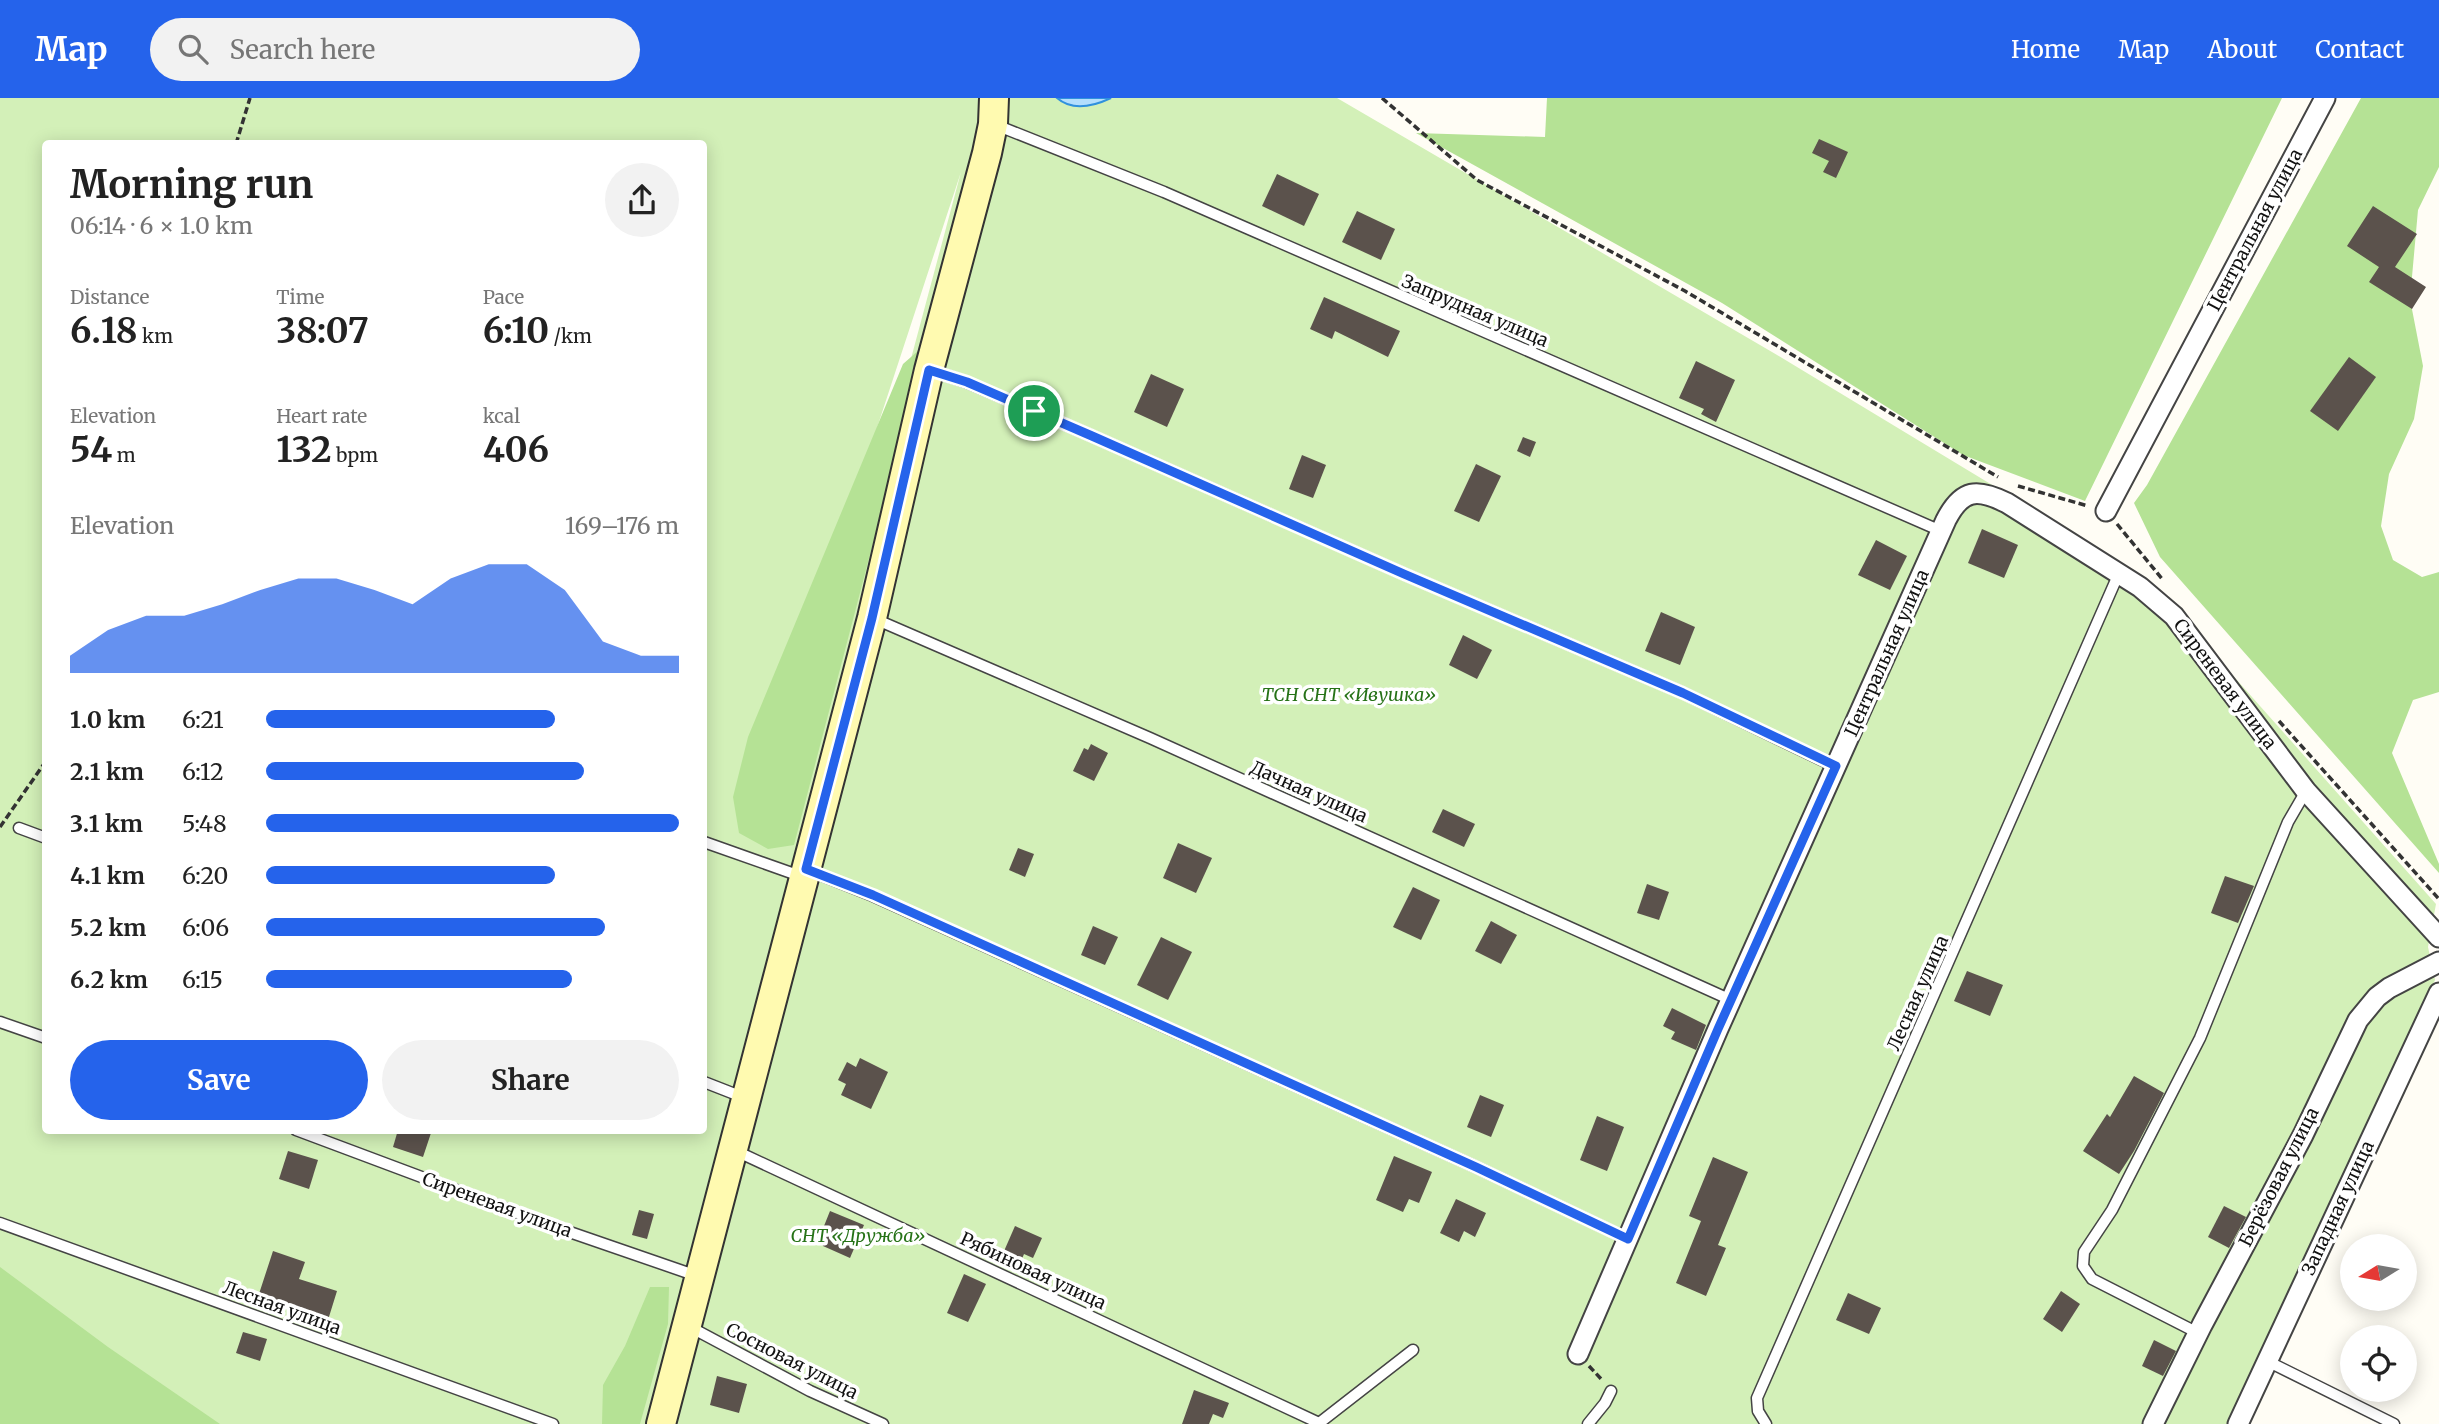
<!DOCTYPE html>
<meta charset="utf-8">
<style>
:root{--surface:#fff;--page:#f2f2f2;--text:#222;--muted:#767676;--accent:#2563eb}
body{margin:0;font-family:Merriweather,serif;background:var(--page);color:var(--text);height:100vh;display:flex;flex-direction:column;font-size:26px;white-space:nowrap}
*{box-sizing:border-box;margin:0}
p{font-size:23px;color:var(--muted)}
.icon{flex:none;width:38px;height:38px;fill:none;stroke:currentColor;stroke-width:2;stroke-linecap:round;stroke-linejoin:round}
.map{position:relative;flex:1;overflow:hidden}
.side{position:absolute;left:42px;top:42px;width:665px;height:994px;display:flex;flex-direction:column;background:var(--surface);border-radius:7px;box-shadow:0 4px 18px #0003}
.side>*{flex:none}
.needle{width:46px;rotate:259deg}
.controls{position:absolute;left:2340px;top:1136px;display:grid;gap:14px}
.controls a{display:grid;place-items:center;width:77px;height:77px;border-radius:50%;background:var(--surface);box-shadow:0 4px 18px #0003;font-size:35px}
.pin{position:absolute;display:grid;place-items:center;width:60px;height:60px;color:#fff;margin:-30px;border:4px solid #fff;border-radius:50%;box-shadow:0 2px 7px #0007}
.round{display:grid;place-items:center;flex:none;width:74px;height:74px;border-radius:37px;background:var(--page)}
.overview{display:flex;align-items:center;justify-content:space-between;height:119px;padding:0 28px}
h1{font-size:38px;font-weight:700;line-height:52px}
.stats{display:grid;grid-template-columns:repeat(3,1fr);gap:10px;height:119px;padding:7px 28px}
.stats div{display:grid;align-content:center}
.stats b{font-size:35px;font-weight:700}
.stats small{font-size:19px;font-weight:400}
.stats p{font-size:19px}
.chart{height:196px;padding:14px 28px}
.chart p{display:flex;justify-content:space-between}
.chart svg{width:100%;height:126px;margin-top:7px;fill:var(--accent);opacity:.7}
.button{display:flex;gap:14px;margin-top:auto;padding:14px 28px}
.button a{flex:1;height:80px;border-radius:42px;background:var(--accent);color:#fff;font-size:28px;font-weight:700;line-height:80px;text-align:center}
.button a+a{background:var(--page);color:var(--text)}
ul{padding:0 28px;list-style:none;font-size:23px}
li{display:grid;grid-template-columns:112px 84px 1fr;align-items:center;height:52px}
li i{height:18px;border-radius:9px;background:var(--accent)}
header{display:flex;align-items:center;gap:42px;box-sizing:border-box;height:98px;padding:0 35px;background:var(--accent);color:#fff}
header strong{font-size:33px}
nav{display:flex;gap:38px;margin-inline-start:auto;font-size:24px}
.search{width:490px;height:63px;background:var(--page);display:flex;align-items:center;gap:18px;box-sizing:border-box;padding:0 24px;border-radius:38px;color:var(--muted);font-size:26px}
.map>svg:first-child{display:block}
.green{fill:#d3f0b8;fill-rule:evenodd}
.forest{fill:#b5e295}
.water{fill:#b3defd;stroke:#3091dd;stroke-width:2}
.building{fill:#5b524c}
.lines{fill:none;stroke-linecap:round;stroke-linejoin:round}
.lane-casing{stroke:#444;stroke-width:13}
.street-casing{stroke:#444;stroke-width:23}
.secondary-casing{stroke:#333;stroke-width:32}
.path{stroke:#333;stroke-width:3.5;stroke-dasharray:7 3.5;stroke-linecap:butt}
.lane{stroke:#fff;stroke-width:10}
.street{stroke:#fff;stroke-width:19}
.secondary{stroke:#fffab0;stroke-width:28}
.route-casing{stroke:#fff;stroke-width:14}
.route{stroke:#2563eb;stroke-width:9}
.labels{text-anchor:middle;stroke-width:7;stroke-linejoin:round;paint-order:stroke}
.street-label{font-size:18px;fill:#111;stroke:#fff}
.park-label{font-size:18px;font-style:italic;fill:#267217;stroke:#fff}
</style>
<header>
<strong>Map</strong>
<div class="search"><svg class="icon" aria-label="search" viewBox="0 0 24 24"><circle cx="10" cy="10" r="6"/><path d="M15 15l6 6"/></svg>Search here</div>
<nav><a>Home</a><a>Map</a><a>About</a><a>Contact</a></nav>
</header>
<div class="map">
<svg width="2439" height="1326" viewBox="0 0 2439 1326">
<rect width="100%" height="100%" fill="#fffdf5"/>
<!-- green -->
<path class="green" d="M0,0H1337L1772,254L2123,466L2172,509L2436,806L2428,849L2435,882L2227,1326H133L0,1208ZM46,46H704V1032H46ZM961,74L886,354L764,674Z"/>
<!-- forest -->
<g class="forest">
<polygon points="1547,0 2282,0 2085,403 1963,357 1722,205 1416,35 1545,39"/>
<polygon points="2361,0 2439,0 2439,69 2418,112 2410,201 2423,268 2414,321 2389,376 2381,428 2393,462 2422,479 2439,474 2439,594 2413,602 2392,655 2439,766 2439,775 2160,459 2134,405 2147,387"/>
<polygon points="953,150 912,296 794,747 768,751 739,735 733,699 748,639 903,266 919,252 946,152"/>
<polygon points="0,1169 108,1249 220,1326 0,1326"/>
<polygon points="650,1189 669,1189 668,1226 640,1326 602,1326 603,1287 625,1248"/>
</g>
<!-- water -->
<path class="water" d="M1057,0H1111C1094,8 1073,14 1057,0Z"/>
<!-- building -->
<g class="building">
<polygon points="1819,41 1848,54 1836,80 1823,74 1829,63 1812,55"/>
<polygon points="1277,76 1319,96 1304,128 1262,108"/>
<polygon points="2373,108 2417,136 2395,169 2426,189 2412,211 2369,184 2379,169 2347,148"/>
<polygon points="1357,113 1395,131 1381,162 1342,144"/>
<polygon points="1324,199 1400,233 1388,259 1335,233 1332,241 1310,231"/>
<polygon points="2349,259 2376,279 2338,333 2310,313"/>
<polygon points="1696,263 1735,282 1716,324 1701,316 1704,311 1679,300"/>
<polygon points="1151,276 1184,291 1167,329 1134,314"/>
<polygon points="1523,339 1536,344 1530,359 1517,353"/>
<polygon points="1302,357 1326,367 1313,400 1289,391"/>
<polygon points="1476,366 1501,378 1479,424 1454,413"/>
<polygon points="1982,431 2018,447 2004,480 1968,465"/>
<polygon points="1876,442 1907,458 1890,492 1858,477"/>
<polygon points="1661,514 1695,529 1680,567 1645,553"/>
<polygon points="1463,537 1492,552 1477,581 1449,567"/>
<polygon points="1091,646 1108,655 1094,683 1073,673 1084,650 1088,652"/>
<polygon points="1443,711 1475,726 1464,749 1432,734"/>
<polygon points="1178,745 1212,760 1196,795 1163,780"/>
<polygon points="1018,750 1034,756 1025,779 1009,772"/>
<polygon points="2225,778 2254,788 2238,825 2211,815"/>
<polygon points="1647,786 1669,794 1659,822 1637,815"/>
<polygon points="1413,789 1440,802 1421,842 1393,829"/>
<polygon points="1491,823 1517,837 1501,866 1475,853"/>
<polygon points="1093,828 1118,839 1105,867 1081,857"/>
<polygon points="1161,839 1192,854 1168,902 1137,887"/>
<polygon points="1967,873 2003,887 1990,918 1954,903"/>
<polygon points="1672,910 1706,927 1696,952 1671,941 1675,934 1663,928"/>
<polygon points="860,960 888,974 871,1011 841,997 846,986 838,982 847,964 856,969"/>
<polygon points="2134,978 2164,995 2134,1053 2119,1076 2083,1053 2107,1016 2110,1019"/>
<polygon points="1480,997 1504,1007 1491,1039 1467,1029"/>
<polygon points="1597,1018 1624,1029 1607,1073 1580,1062"/>
<polygon points="398,1032 432,1032 423,1059 393,1049"/>
<polygon points="288,1053 318,1062 309,1091 279,1081"/>
<polygon points="1394,1058 1432,1074 1419,1105 1409,1101 1403,1114 1376,1102"/>
<polygon points="1713,1059 1748,1074 1718,1147 1726,1150 1706,1198 1676,1185 1701,1123 1689,1118"/>
<polygon points="1456,1101 1486,1115 1475,1139 1464,1133 1459,1144 1440,1135"/>
<polygon points="2224,1108 2246,1119 2229,1150 2208,1139"/>
<polygon points="639,1112 654,1116 647,1141 632,1137"/>
<polygon points="830,1113 864,1127 850,1160 823,1148 820,1138"/>
<polygon points="1015,1128 1042,1140 1033,1160 1024,1156 1019,1168 1001,1160"/>
<polygon points="273,1153 305,1164 299,1181 337,1193 328,1222 257,1202"/>
<polygon points="964,1176 986,1186 968,1224 947,1215"/>
<polygon points="2061,1193 2080,1206 2062,1234 2043,1221"/>
<polygon points="1848,1195 1881,1210 1869,1236 1836,1222"/>
<polygon points="243,1234 267,1241 260,1263 236,1255"/>
<polygon points="2154,1242 2176,1253 2163,1278 2142,1268"/>
<polygon points="717,1278 747,1286 739,1315 710,1307"/>
<polygon points="1194,1292 1229,1305 1223,1320 1213,1316 1209,1326 1182,1326"/>
</g>
<g class="lines">
<defs>
<g id="lane">
<polyline points="996,27 1164,94 1941,433"/>
<polyline points="933,273 966,284 1092,338 1404,476 1683,595 1836,669"/>
<polyline points="875,521 1150,640 1731,902"/>
<polyline points="19,730 46,740"/>
<polyline points="704,744 803,779"/>
<polyline points="808,772 873,798 1476,1069 1628,1141"/>
<polyline points="0,924 46,940"/>
<polyline points="704,984 745,1000"/>
<polyline points="296,1032 555,1129 697,1178"/>
<polyline points="736,1053 1319,1325"/>
<polyline points="0,1125 553,1326"/>
<polyline points="690,1229 810,1293 883,1326"/>
<polyline points="2198,1235 2092,1181 2083,1168 2084,1154 2112,1112 2200,940 2288,724 2306,693"/>
<polyline points="2267,1263 2394,1326"/>
<polyline points="1318,1326 1413,1252"/>
<polyline points="1588,1326 1605,1305 1611,1293"/>
<polyline points="1766,1326 1758,1313 1757,1300 2119,475"/>
</g>
<g id="street">
<polyline points="2106,413 2325,0"/>
<path d="M1578,1256L1718,931L1946,422C1962,391 1977,390 2007,405L2140,489L2174,518L2306,693L2439,839"/>
<polyline points="2153,1326 2202,1227 2303,1037 2358,922 2377,899 2389,890 2439,864"/>
<polyline points="2238,1326 2439,895"/>
</g>
<polyline id="secondary" points="661,1326 872,520 929,272 987,55 993,26 994,0"/>
</defs>
<!-- lane casing -->
<use href="#lane" class="lane-casing"/>
<!-- street casing -->
<use href="#street" class="street-casing"/>
<!-- secondary casing -->
<use href="#secondary" class="secondary-casing"/>
<!-- path -->
<g class="path">
<polyline points="1382,0 1477,82 1685,193 1998,379"/>
<polyline points="236,46 250,0"/>
<polyline points="2018,388 2088,408"/>
<polyline points="2117,426 2163,482"/>
<polyline points="2279,623 2439,801"/>
<polyline points="0,729 46,663"/>
<polyline points="1589,1268 1603,1283"/>
</g>
<!-- lane -->
<use href="#lane" class="lane"/>
<!-- street -->
<use href="#street" class="street"/>
<!-- secondary -->
<use href="#secondary" class="secondary"/>
</g>
<g class="lines">
<defs>
<polygon id="route" points="929,272 967,284 1092,338 1404,476 1683,595 1836,668 1718,931 1628,1141 1476,1069 873,797 806,771 872,520"/>
</defs>
<!-- route casing -->
<use href="#route" class="route-casing"/>
<!-- route -->
<use href="#route" class="route"/>
</g>
<g class="labels">
<!-- street labels -->
<g class="street-label">
<text transform="translate(2255 132) rotate(-62)" y="6">Центральная улица</text>
<text transform="translate(1475 213) rotate(23)" y="6">Запрудная улица</text>
<text transform="translate(1887 555) rotate(-66)" y="6">Центральная улица</text>
<text transform="translate(2225 586) rotate(53)" y="6">Сиреневая улица</text>
<text transform="translate(1309 694) rotate(24)" y="6">Дачная улица</text>
<text transform="translate(1918 895) rotate(-66)" y="6">Лесная улица</text>
<text transform="translate(2279 1079) rotate(-63)" y="6">Берёзовая улица</text>
<text transform="translate(497 1107) rotate(20)" y="6">Сиреневая улица</text>
<text transform="translate(2338 1110) rotate(-65)" y="6">Западная улица</text>
<text transform="translate(1033 1173) rotate(25)" y="6">Рябиновая улица</text>
<text transform="translate(282 1210) rotate(20)" y="6">Лесная улица</text>
<text transform="translate(792 1263) rotate(27)" y="6">Сосновая улица</text>
</g>
<!-- park labels -->
<g class="park-label">
<text x="1349" y="603">ТСН СНТ «Ивушка»</text>
<text x="858" y="1144">СНТ «Дружба»</text>
</g>
</g>
</svg>
<div class="controls">
<a><svg class="needle" viewBox="-14 -14 28 28"><path d="M0-13l5 13h-10z" fill="#e53935"/><path d="M0 13l5-13h-10z" fill="#767676"/></svg></a>
<a><svg class="icon" aria-label="locate" viewBox="0 0 24 24"><circle cx="12" cy="12" r="6"/><path d="M12 2v4M12 18v4M2 12h4M18 12h4"/></svg></a>
</div>
<div class="pin" style="left:1034px;top:313px;background:#1e9e55"><svg class="icon" aria-label="arrive" viewBox="0 0 24 24"><path d="M6 21V4h12l-3 4 3 4H6"/></svg></div>
<section class="side">
<div class="overview"><div><h1>Morning run</h1><p>06:14 · 6 × 1.0 km</p></div><a class="round"><svg class="icon" aria-label="share" viewBox="0 0 24 24"><path d="M12 15V3M7 8l5-5 5 5M5 13v7h14v-7"/></svg></a></div>
<div class="stats">
<div><p>Distance</p><b>6.18<small> km</small></b></div>
<div><p>Time</p><b>38:07</b></div>
<div><p>Pace</p><b>6:10<small> /km</small></b></div>
</div>
<div class="stats">
<div><p>Elevation</p><b>54<small> m</small></b></div>
<div><p>Heart rate</p><b>132<small> bpm</small></b></div>
<div><p>kcal</p><b>406</b></div>
</div>
<div class="chart"><p><span>Elevation</span>169–176 m</p>
<svg viewBox="0 0 160 44" preserveAspectRatio="none"><path d="M0 44V38L10 29L20 24L30 24L40 20L50 15L60 11L70 11L80 15L90 20L100 11L110 6L120 6L130 15L140 33L150 38L160 38V44z"/></svg>
</div>
<ul>
<li><b>1.0 km</b>6:21<i style="width:70%"></i></li>
<li><b>2.1 km</b>6:12<i style="width:77%"></i></li>
<li><b>3.1 km</b>5:48<i style="width:100%"></i></li>
<li><b>4.1 km</b>6:20<i style="width:70%"></i></li>
<li><b>5.2 km</b>6:06<i style="width:82%"></i></li>
<li><b>6.2 km</b>6:15<i style="width:74%"></i></li>
</ul>
<div class="button"><a>Save</a><a>Share</a></div>
</section>
</div>
